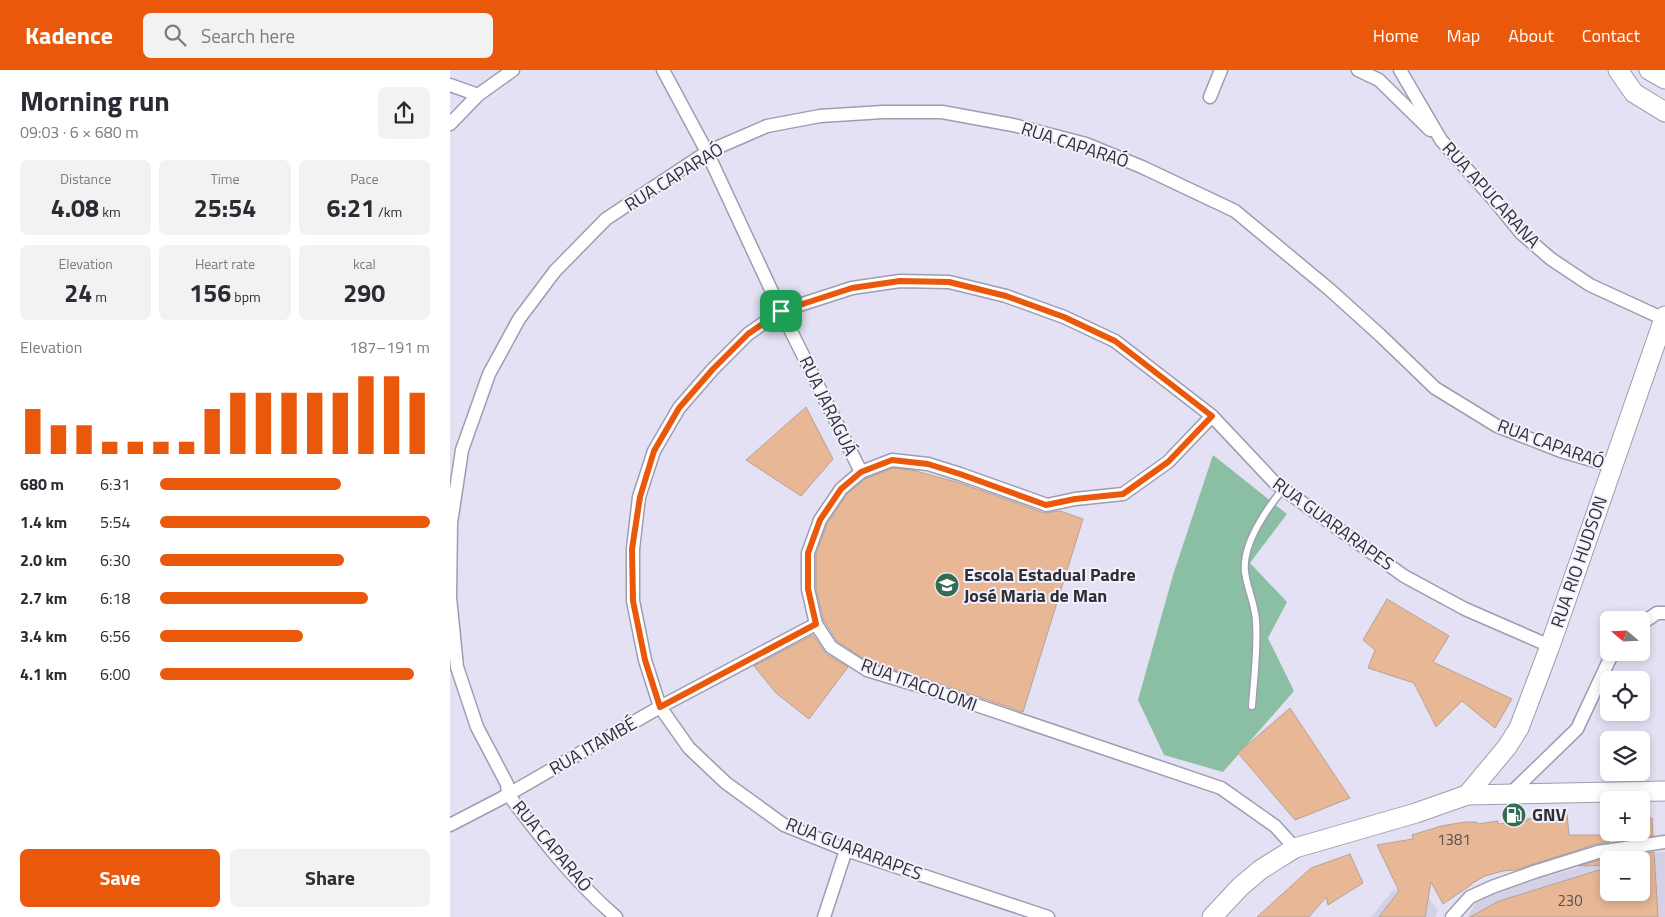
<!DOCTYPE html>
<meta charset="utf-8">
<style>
:root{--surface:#fff;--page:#f2f2f3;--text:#2b2b33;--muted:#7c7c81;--accent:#ea580c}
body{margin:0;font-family:"Titillium Web",sans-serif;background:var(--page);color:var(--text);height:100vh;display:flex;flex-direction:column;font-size:19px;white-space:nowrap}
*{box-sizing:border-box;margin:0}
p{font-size:16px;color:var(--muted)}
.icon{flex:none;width:28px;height:28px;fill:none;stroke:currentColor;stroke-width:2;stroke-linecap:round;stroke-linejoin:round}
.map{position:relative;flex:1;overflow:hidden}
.sheet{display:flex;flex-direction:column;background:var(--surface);width:450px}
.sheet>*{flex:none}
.needle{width:32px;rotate:289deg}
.fabs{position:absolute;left:1150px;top:541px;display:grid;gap:10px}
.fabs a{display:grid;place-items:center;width:50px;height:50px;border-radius:8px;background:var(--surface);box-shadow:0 2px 8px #0003;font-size:25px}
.pin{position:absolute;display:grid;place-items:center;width:42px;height:42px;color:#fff;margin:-21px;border-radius:10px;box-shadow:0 2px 8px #0006}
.round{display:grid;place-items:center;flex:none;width:52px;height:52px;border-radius:8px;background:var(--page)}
.headline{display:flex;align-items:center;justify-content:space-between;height:85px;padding:0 20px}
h1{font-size:28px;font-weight:700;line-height:38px}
.stats{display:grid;grid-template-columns:repeat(3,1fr);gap:8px;height:85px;padding:5px 20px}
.stats div{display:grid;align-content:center;border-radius:8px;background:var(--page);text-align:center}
.stats b{font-size:25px;font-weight:700}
.stats small{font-size:14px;font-weight:400}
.stats p{font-size:14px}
.chart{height:140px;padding:10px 20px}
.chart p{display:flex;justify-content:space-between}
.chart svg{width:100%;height:90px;margin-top:5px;stroke:var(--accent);stroke-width:6}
.primary-button{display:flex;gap:10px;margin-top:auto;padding:10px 20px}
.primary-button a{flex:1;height:58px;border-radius:8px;background:var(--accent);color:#fff;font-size:20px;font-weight:700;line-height:58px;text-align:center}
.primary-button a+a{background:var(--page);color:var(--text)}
ul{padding:0 20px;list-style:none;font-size:16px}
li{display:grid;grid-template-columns:80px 60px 1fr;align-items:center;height:38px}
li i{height:12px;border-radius:6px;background:var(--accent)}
header{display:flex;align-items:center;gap:30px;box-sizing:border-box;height:70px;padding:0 25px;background:var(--accent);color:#fff}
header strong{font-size:24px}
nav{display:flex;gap:28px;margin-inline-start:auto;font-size:18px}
.search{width:350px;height:45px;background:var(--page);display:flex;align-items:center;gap:12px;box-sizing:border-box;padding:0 18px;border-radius:8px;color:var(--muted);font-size:19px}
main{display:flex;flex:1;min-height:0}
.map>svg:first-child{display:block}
.industrial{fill:#d4d0e6}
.green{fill:#8bbfa3}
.building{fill:#e7b796;stroke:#b5a397}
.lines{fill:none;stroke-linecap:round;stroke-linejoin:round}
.lane-casing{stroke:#a09caf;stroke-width:9}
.street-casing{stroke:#a09caf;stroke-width:15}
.secondary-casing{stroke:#a09caf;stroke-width:21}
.lane{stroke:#fff;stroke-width:6}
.street{stroke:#fff;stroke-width:12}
.secondary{stroke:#fff;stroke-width:19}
.route-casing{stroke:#fff;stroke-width:10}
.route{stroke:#ea580c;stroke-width:6}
.labels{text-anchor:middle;stroke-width:4;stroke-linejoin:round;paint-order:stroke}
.number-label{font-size:15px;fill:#5d504d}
.street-label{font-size:18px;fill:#2f2e35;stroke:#f2f0fc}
.poi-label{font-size:18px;font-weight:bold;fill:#2f2e35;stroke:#f2f0fc;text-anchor:start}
</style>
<header>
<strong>Kadence</strong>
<div class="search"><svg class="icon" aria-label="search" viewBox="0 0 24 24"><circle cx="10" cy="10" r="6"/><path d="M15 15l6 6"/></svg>Search here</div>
<nav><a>Home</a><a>Map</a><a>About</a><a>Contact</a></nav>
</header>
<main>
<section class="sheet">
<div class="headline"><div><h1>Morning run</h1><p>09:03 · 6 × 680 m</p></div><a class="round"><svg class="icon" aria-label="share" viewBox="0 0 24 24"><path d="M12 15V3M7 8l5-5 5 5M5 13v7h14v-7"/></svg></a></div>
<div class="stats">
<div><p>Distance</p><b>4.08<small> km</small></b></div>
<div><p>Time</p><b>25:54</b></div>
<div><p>Pace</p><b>6:21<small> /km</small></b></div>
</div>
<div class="stats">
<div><p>Elevation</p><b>24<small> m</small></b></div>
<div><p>Heart rate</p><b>156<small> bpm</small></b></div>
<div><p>kcal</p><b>290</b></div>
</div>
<div class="chart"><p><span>Elevation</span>187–191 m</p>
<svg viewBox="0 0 160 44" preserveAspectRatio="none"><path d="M5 44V22M15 44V30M25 44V30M35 44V38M45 44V38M55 44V38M65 44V38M75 44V22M85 44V14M95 44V14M105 44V14M115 44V14M125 44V14M135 44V6M145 44V6M155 44V14"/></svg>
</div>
<ul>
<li><b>680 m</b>6:31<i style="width:67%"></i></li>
<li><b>1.4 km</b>5:54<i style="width:100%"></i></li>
<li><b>2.0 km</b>6:30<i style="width:68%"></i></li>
<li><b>2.7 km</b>6:18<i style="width:77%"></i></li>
<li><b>3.4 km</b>6:56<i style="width:53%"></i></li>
<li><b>4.1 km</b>6:00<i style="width:94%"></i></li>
</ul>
<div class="primary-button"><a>Save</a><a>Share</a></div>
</section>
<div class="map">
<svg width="1215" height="847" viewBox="0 0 1215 847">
<rect width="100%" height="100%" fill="#e5e1f5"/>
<!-- industrial -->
<g class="industrial">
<polygon points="1191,782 1215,782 1215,847 1017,847 1032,823 1159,790 1159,822 1191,822 1191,790 1161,790"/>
<polygon points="969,817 988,840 985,847 921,847 944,819"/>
</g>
<!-- green -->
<polygon class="green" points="763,385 837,444 800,493 837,532 818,568 844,621 773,702 714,685 688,630 723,505"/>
<!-- building -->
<g class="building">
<polygon points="356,337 383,389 351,426 296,390"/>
<polygon points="443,398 462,400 510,413 594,443 610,441 633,449 573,642 476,609 420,593 387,571 374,551 366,518 366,484 377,454 397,424 415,409"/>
<polygon points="937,529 999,566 983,592 1062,629 1045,658 1012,631 986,657 964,613 918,598 925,580 913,570"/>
<polygon points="363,565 376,584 398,597 359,649 326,623 304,596"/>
<polygon points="840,638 900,728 845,750 788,683"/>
<polygon points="1117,744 1119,765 1159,765 1159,772 1146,774 1065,800 1053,801 1035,806 1021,814 1021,815 993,834 981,812 975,847 929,847 949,821 927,775 963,769 962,765 991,756 1015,752 1027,752 1028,754 1048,751 1048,754 1077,751 1077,749"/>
<polygon points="1202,748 1203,766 1191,767 1191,749"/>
<polygon points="1204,782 1208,847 1020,847 1049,831 1159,797 1159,822 1191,822 1191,784"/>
<polygon points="900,784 913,813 878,835 876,827 859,847 807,847 861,798"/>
<polygon points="1159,789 1159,795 1129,796 1150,790"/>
</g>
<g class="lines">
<defs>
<path id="lane" d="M802,636C804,608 808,579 806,551C805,534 797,518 795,502C792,474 816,440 833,419"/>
<g id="street">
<polyline points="213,0 257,82 331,241 411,402"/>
<polyline points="908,0 929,10 980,60"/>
<polyline points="950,0 991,70 1044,130 1071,163 1101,189 1140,215 1214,249"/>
<polyline points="0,15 28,25"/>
<polyline points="760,27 771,0"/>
<polyline points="0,54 28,25 63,0"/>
<polyline points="762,346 718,392 673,424 625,429 597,435 510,404 478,394 442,390 411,402 391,419 370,450 358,483 358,519 366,554 381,577 417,600 473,617 771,718 825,756 845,778"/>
<polyline points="1191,554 1207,543 1215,543"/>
<polyline points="1060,724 1127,659 1163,582"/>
<polyline points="0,755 52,728 210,637 366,554"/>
<path d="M166,847C124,811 91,768 58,724L57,714L27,657L7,597L0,527L1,453L12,380L39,304L69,249L105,201L156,149L257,82L317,56L370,46L433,42H492L563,55L636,74L692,97L785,141L879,219L930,265L985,318L1047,356L1111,381L1162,396"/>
<polyline points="374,847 396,780"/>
<polyline points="598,847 396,780 334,755 276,713 239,678 210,637 195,590 183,531 183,479 189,427 204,381 229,338 263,299 298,264 331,241 402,218 450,211 499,212 556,226 614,247 665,271 762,346 825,413 954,506 1015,539 1100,576"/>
<polyline points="1002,847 1020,827 1042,817 1084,802 1148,782 1215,772"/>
</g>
<g id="secondary">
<polyline points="1168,0 1184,23 1215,42"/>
<polyline points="1199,0 1215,9"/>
<polyline points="1017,725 1057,677 1069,658 1100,576 1215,246"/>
<polyline points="762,847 790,817 810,800 845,778 966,743 1017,725 1215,721"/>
</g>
</defs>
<!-- lane casing -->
<use href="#lane" class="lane-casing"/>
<!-- street casing -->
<use href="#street" class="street-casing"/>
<!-- secondary casing -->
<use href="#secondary" class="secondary-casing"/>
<!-- lane -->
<use href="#lane" class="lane"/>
<!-- street -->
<use href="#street" class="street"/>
<!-- secondary -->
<use href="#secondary" class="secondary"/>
</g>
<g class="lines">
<defs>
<polygon id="route" points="450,211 499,212 556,226 614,247 665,271 762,346 718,392 673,424 625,429 596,435 510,404 478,394 442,390 411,402 391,419 370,450 358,483 358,519 366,554 210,637 195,590 183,531 182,479 190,427 204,381 229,338 263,299 298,264 331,241 402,218"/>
</defs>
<!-- route casing -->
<use href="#route" class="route-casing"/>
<!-- route -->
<use href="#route" class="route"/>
</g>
<!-- icons -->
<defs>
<symbol id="school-disc" viewBox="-11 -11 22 22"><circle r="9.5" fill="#336b53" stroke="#f2f0fc"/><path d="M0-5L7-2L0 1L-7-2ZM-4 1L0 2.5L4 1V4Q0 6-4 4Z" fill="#fff"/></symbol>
<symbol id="fuel-disc" viewBox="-11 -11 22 22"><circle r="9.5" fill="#336b53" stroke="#f2f0fc"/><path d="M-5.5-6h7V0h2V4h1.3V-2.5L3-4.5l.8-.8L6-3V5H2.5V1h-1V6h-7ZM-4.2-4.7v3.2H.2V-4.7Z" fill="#fff"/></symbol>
</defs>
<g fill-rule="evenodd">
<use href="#school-disc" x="483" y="501" width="28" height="28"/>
<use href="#fuel-disc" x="1050" y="731" width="28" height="28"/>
</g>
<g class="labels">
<!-- number labels -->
<g class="number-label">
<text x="1004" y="775">1381</text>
<text x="1120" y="836">230</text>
</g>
<!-- street labels -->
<g class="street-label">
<text transform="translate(625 75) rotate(18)" y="6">RUA CAPARAÓ</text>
<text transform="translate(224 107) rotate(-32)" y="6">RUA CAPARAÓ</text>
<text transform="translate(1041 125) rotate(48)" y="6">RUA APUCARANA</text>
<text transform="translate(378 336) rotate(64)" y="6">RUA JARAGUÁ</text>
<text transform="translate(1101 374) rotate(20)" y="6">RUA CAPARAÓ</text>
<text transform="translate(883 454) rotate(36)" y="6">RUA GUARARAPES</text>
<text transform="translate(1129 492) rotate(-71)" y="6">RUA RIO HUDSON</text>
<text transform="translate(469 615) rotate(20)" y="6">RUA ITACOLOMI</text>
<text transform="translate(143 676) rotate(-30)" y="6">RUA ITAMBÉ</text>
<text transform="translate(102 776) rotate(50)" y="6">RUA CAPARAÓ</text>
<text transform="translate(404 779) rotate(21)" y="6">RUA GUARARAPES</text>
</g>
<!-- poi labels -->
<g class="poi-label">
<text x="514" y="511">Escola Estadual Padre<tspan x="514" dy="21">José Maria de Man</tspan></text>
<text x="1082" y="751">GNV</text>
</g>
</g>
</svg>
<div class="fabs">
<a><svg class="needle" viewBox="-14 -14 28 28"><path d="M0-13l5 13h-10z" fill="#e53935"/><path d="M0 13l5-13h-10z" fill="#7c7c81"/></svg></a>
<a><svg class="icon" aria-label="locate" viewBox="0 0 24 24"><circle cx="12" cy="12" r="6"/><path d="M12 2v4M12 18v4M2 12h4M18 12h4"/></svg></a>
<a><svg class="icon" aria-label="layers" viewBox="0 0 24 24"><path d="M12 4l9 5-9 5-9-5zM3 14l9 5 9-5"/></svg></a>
<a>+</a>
<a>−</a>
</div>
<div class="pin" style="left:331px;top:241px;background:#1e9e55"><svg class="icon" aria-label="arrive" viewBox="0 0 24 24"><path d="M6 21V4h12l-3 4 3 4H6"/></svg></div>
</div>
</main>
